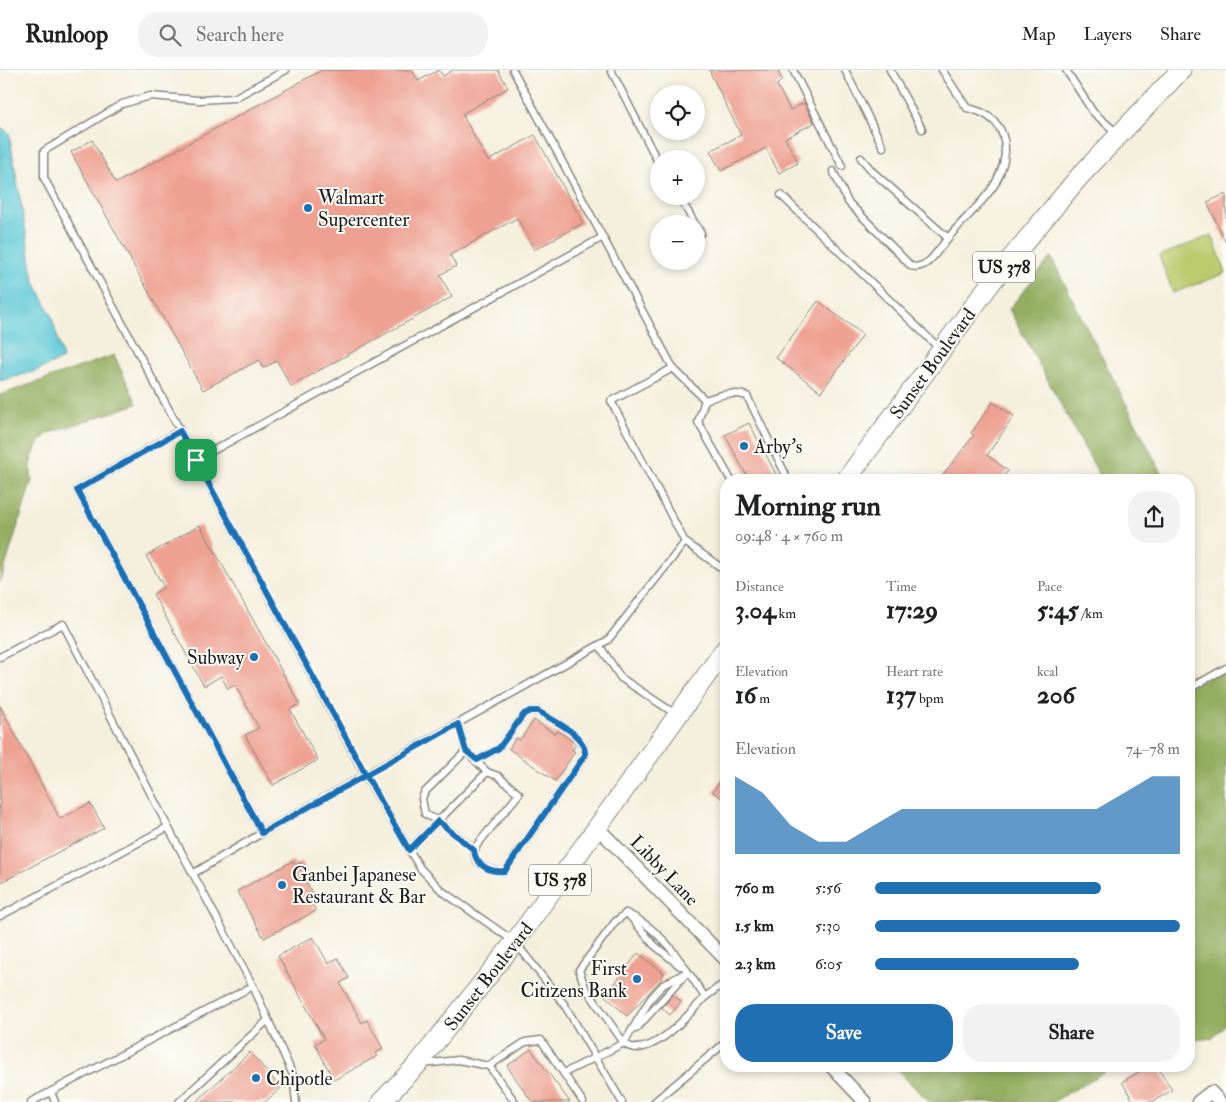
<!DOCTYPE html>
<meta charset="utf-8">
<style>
:root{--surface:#fff;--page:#f2f2f2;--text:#202124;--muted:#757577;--line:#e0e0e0;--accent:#1f6fb2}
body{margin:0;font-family:"IM FELL Double Pica",serif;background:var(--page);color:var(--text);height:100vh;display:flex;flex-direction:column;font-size:19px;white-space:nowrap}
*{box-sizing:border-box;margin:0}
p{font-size:16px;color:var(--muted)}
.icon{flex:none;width:28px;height:28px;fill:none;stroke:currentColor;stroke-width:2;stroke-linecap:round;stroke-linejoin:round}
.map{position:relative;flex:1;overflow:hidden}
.drawer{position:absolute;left:720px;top:404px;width:475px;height:598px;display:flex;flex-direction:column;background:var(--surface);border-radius:20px;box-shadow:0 2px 8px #0003}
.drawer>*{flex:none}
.tools{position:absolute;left:650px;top:15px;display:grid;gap:10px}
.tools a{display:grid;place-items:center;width:55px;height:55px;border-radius:50%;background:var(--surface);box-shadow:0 2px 8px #0003;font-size:25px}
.pin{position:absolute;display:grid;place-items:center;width:42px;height:42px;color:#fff;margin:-21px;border-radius:10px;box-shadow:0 2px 8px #0006}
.round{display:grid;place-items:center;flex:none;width:52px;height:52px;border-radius:20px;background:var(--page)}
.headline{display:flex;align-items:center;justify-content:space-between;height:85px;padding:0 15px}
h1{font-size:28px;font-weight:800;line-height:38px}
.metrics{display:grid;grid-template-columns:repeat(3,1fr);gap:8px;height:85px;padding:5px 15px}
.metrics div{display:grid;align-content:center}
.metrics b{font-size:25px;font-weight:800}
.metrics small{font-size:14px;font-weight:400}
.metrics p{font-size:14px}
.chart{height:140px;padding:10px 15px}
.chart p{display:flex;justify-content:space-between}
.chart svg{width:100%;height:90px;margin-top:5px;fill:var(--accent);opacity:.7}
.cta{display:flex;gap:10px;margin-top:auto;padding:10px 15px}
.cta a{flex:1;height:58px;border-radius:20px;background:var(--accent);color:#fff;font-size:20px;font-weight:800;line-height:58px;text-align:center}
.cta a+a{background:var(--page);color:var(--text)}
ul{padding:0 15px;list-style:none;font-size:16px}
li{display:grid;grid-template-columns:80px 60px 1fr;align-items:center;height:38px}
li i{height:12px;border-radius:6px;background:var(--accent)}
header{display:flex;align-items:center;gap:30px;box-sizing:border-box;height:70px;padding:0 25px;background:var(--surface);border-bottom:1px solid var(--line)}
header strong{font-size:24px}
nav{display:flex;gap:28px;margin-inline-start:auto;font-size:18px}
.search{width:350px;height:45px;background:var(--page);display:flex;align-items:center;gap:12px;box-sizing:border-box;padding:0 18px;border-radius:20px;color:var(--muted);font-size:19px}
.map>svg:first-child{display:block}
.green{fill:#baca6d;stroke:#6b7344}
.forest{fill:#93ae60;stroke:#58653e}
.water{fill:#5bc7d5;stroke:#3c7278}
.building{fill:#eea192}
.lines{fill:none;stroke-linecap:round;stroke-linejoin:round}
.service-casing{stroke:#88867c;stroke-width:9}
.minor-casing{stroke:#88867c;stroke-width:15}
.primary-casing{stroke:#88867c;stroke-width:21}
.service{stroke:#fff;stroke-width:6}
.minor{stroke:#fff;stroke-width:12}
.primary{stroke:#fff;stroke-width:19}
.route-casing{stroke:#fff;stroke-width:10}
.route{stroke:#1f6fb2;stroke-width:6}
.poi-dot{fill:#1f6fb2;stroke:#fdfcf7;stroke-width:2}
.labels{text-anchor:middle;stroke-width:4;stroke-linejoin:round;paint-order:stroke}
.shield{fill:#fdfcf7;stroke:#605f5e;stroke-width:1}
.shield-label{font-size:18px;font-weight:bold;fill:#1c1c1c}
.poi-label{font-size:19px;fill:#1c1c1c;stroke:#fdfcf7;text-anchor:start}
.street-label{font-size:19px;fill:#1c1c1c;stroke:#fdfcf7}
</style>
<header>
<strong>Runloop</strong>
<div class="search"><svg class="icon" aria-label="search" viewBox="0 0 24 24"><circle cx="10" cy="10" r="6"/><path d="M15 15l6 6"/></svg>Search here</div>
<nav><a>Map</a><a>Layers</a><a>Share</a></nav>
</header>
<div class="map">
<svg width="1226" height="1032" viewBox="0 0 1226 1032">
<rect width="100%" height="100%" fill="#fdfcf7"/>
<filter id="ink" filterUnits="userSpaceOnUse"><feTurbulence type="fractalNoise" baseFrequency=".02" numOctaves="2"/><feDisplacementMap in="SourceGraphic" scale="10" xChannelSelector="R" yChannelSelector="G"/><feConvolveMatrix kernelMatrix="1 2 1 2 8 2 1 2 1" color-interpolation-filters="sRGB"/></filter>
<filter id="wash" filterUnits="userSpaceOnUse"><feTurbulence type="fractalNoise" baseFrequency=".0096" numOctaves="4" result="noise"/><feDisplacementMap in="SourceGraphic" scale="20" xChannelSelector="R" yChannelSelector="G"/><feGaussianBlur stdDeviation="1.12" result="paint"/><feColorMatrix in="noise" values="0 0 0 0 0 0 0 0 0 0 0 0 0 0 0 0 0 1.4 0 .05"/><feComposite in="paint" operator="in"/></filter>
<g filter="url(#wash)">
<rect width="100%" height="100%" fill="#f5efdd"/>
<!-- green -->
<polygon class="green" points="1212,165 1226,203 1173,223 1159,186"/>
<!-- forest -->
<g class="forest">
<polygon points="1051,187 1165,410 1102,410 1009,239"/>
<polygon points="114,285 137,334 47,364 36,377 30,395 32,410 0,513 0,325"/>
<polygon points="1226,605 1226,954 1212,968 1189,971 1189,606"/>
<polygon points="892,995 1116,995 1053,1032 929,1032"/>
</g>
<!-- water -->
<polygon class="water" points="0,57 9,63 34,210 52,247 63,289 33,302 0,311"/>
<g id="blocks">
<!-- building -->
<g class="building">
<polygon points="322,0 412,0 418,11 439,0 443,6 453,0 498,0 508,18 462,44 488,91 535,65 583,153 534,180 517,148 450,185 456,196 440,205 452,227 291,316 277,291 263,298 259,290 203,320 71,82 92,70 116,113"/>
<polygon points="709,0 777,0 782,10 777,15 790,40 804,33 814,53 785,68 798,93 779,103 766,78 721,101 710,81 741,65"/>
<polygon points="1226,124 1226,173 1207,132"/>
<polygon points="818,231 863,265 821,322 776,288"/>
<polygon points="993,332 1014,346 987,385 1008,401 1000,410 939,410 974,365 971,363"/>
<polygon points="749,353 777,406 768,410 749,410 725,365"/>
<polygon points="200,455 300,634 290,639 318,690 273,715 245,665 259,658 235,615 228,619 221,606 204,616 153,524 164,517 146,486"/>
<polygon points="0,636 60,749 90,733 104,758 0,813"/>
<polygon points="534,650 555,664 558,661 576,674 572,680 575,682 555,711 509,679 516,668 520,670"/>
<polygon points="726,702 726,731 713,722"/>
<polygon points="293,791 296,795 301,792 310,809 306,811 317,833 313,836 316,841 264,868 237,821"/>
<polygon points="313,867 328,893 338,888 349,908 340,913 362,953 367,950 383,979 375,983 377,986 334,1010 315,974 324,969 278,886"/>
<polygon points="638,883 664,903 660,911 627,946 605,926"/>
<polygon points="673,925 681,932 670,945 662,938"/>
<polygon points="531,979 570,1032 532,1032 507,996"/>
<polygon points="250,982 281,1018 265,1032 196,1032"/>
<polygon points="1150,995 1156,995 1172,1020 1152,1032 1134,1032 1122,1012"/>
</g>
</g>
</g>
<g filter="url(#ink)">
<use href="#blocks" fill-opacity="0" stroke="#88867c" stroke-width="1"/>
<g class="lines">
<defs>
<g id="service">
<polyline points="513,0 673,298 705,330"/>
<polyline points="611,0 659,94"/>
<polyline points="793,0 842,96"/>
<polyline points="845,0 883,77"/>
<polyline points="890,0 922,59"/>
<polyline points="1066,0 1093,42 1118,64"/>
<path d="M861,88L873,102L948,168C960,153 988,128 996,112C1013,79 1007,46 967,38L942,0"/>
<path d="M833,101L848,132L911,196C928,201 938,179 948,168"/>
<polyline points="781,125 940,279"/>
<polyline points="679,126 695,154"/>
<polyline points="696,155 701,163"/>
<polyline points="603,167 196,390 365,705 608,570 685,472 726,501"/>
<polyline points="673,298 611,331 685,472"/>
<polyline points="179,361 77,420 262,763 365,705 420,798 442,821 515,872 564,934 622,1032"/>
<polyline points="196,390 44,108 44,81 122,34 150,26 199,30 234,28 286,0"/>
<path d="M731,410L698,352L705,330C720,325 731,321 747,326L785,403L786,410"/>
<polyline points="599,575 621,608 677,645"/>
<polyline points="0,587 63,554 168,757"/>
<polyline points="1189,619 1226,598"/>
<polyline points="458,654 466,681 487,702"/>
<polyline points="466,681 424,723 422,729 425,744 438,751 474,779"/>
<path d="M409,780L487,702L498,706L519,724L477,775C466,792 491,803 505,801L585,685C587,665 553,651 538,641H530L524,644L499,678L477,690"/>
<polyline points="194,803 262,763"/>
<path d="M626,843C664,860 682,894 705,927L726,912"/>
<polyline points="629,845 654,875 680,896"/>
<polyline points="0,846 168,757 253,916 31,1032"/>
<polyline points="253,916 293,1005 296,1032"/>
<polyline points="636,959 685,905"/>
<path d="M624,973C648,994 691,942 705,927"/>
<polyline points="624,973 651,928 663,915 687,902"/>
<polyline points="423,994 458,990 489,996 515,1032"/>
<polyline points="489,996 525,972 541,970 583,1032"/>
<polyline points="564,1003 624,973 585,917 579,900 615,852 626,843"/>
<polyline points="51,1022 55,1032"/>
<polyline points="179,1032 268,950"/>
<polyline points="654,1032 726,972"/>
</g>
<g id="minor">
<polyline points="597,757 726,890"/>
<polyline points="830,995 865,1032"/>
<polyline points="1198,1032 1211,1022 1220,1032"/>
</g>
<g id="primary">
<polyline points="846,410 993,210 1079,107 1181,0"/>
<polyline points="381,1032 417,995 515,872 726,578"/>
</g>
</defs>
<!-- service casing -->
<use href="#service" class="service-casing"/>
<!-- minor casing -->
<use href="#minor" class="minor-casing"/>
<!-- primary casing -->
<use href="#primary" class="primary-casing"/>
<!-- service -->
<use href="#service" class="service"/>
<!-- minor -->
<use href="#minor" class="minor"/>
<!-- primary -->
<use href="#primary" class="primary"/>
</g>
</g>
<g class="lines" filter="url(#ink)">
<defs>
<path id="route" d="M196,390L366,705L409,780L438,751L474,780C475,795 490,803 505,801L585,685C587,665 553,651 538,641H530L524,644L499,678L477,690L466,681L458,654L262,763L77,420L180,361L196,390"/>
</defs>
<!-- route casing -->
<use href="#route" class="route-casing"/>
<!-- route -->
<use href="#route" class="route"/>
</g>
<!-- markers -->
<g class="poi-dot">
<circle cx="308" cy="138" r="5"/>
<circle cx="744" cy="376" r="5"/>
<circle cx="254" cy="587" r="5"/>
<circle cx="282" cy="815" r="5"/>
<circle cx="637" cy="909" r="5"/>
<circle cx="256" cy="1008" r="5"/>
</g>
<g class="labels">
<!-- shield labels -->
<g class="shield">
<rect x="973" y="181.5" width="62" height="31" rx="4"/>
<rect x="529" y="794.5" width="62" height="31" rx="4"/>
</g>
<g class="shield-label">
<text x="1004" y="203">US 378</text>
<text x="560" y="816">US 378</text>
</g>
<!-- poi labels -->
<g class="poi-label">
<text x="318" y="134">Walmart<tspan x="318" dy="22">Supercenter</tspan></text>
<text x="754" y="383">Arby's</text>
<text x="244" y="594" text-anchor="end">Subway</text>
<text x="292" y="811">Ganbei Japanese<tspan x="292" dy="22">Restaurant &amp; Bar</tspan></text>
<text x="627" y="905" text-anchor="end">First<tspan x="627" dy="22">Citizens Bank</tspan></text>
<text x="266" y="1015">Chipotle</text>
</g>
<!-- street labels -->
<g class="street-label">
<text transform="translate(932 293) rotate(-54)" y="7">Sunset Boulevard</text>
<text transform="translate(665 800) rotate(46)" y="7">Libby Lane</text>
<text transform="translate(488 906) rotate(-52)" y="7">Sunset Boulevard</text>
</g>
</g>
</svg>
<div class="tools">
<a><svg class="icon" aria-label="locate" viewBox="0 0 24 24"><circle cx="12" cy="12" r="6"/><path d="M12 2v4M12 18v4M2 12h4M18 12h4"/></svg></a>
<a>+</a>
<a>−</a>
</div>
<div class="pin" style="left:196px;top:390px;background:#1e9e55"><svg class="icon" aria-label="arrive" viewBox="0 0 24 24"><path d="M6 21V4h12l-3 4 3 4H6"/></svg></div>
<section class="drawer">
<div class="headline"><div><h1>Morning run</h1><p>09:48 · 4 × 760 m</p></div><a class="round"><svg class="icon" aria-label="share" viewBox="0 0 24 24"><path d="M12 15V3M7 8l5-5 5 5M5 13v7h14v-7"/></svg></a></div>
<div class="metrics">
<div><p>Distance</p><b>3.04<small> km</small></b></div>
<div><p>Time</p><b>17:29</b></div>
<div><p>Pace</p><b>5:45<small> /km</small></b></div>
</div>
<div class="metrics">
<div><p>Elevation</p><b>16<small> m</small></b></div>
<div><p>Heart rate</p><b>137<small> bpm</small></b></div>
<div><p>kcal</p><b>206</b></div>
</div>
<div class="chart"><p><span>Elevation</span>74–78 m</p>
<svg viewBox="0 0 160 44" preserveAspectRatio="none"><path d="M0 44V6L10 14L20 30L30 38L40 38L50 30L60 22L70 22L80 22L90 22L100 22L110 22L120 22L130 22L140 14L150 6L160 6V44z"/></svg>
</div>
<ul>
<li><b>760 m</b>5:56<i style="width:74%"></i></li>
<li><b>1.5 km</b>5:30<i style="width:100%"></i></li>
<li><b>2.3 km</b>6:05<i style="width:67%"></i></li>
</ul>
<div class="cta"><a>Save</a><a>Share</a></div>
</section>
</div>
